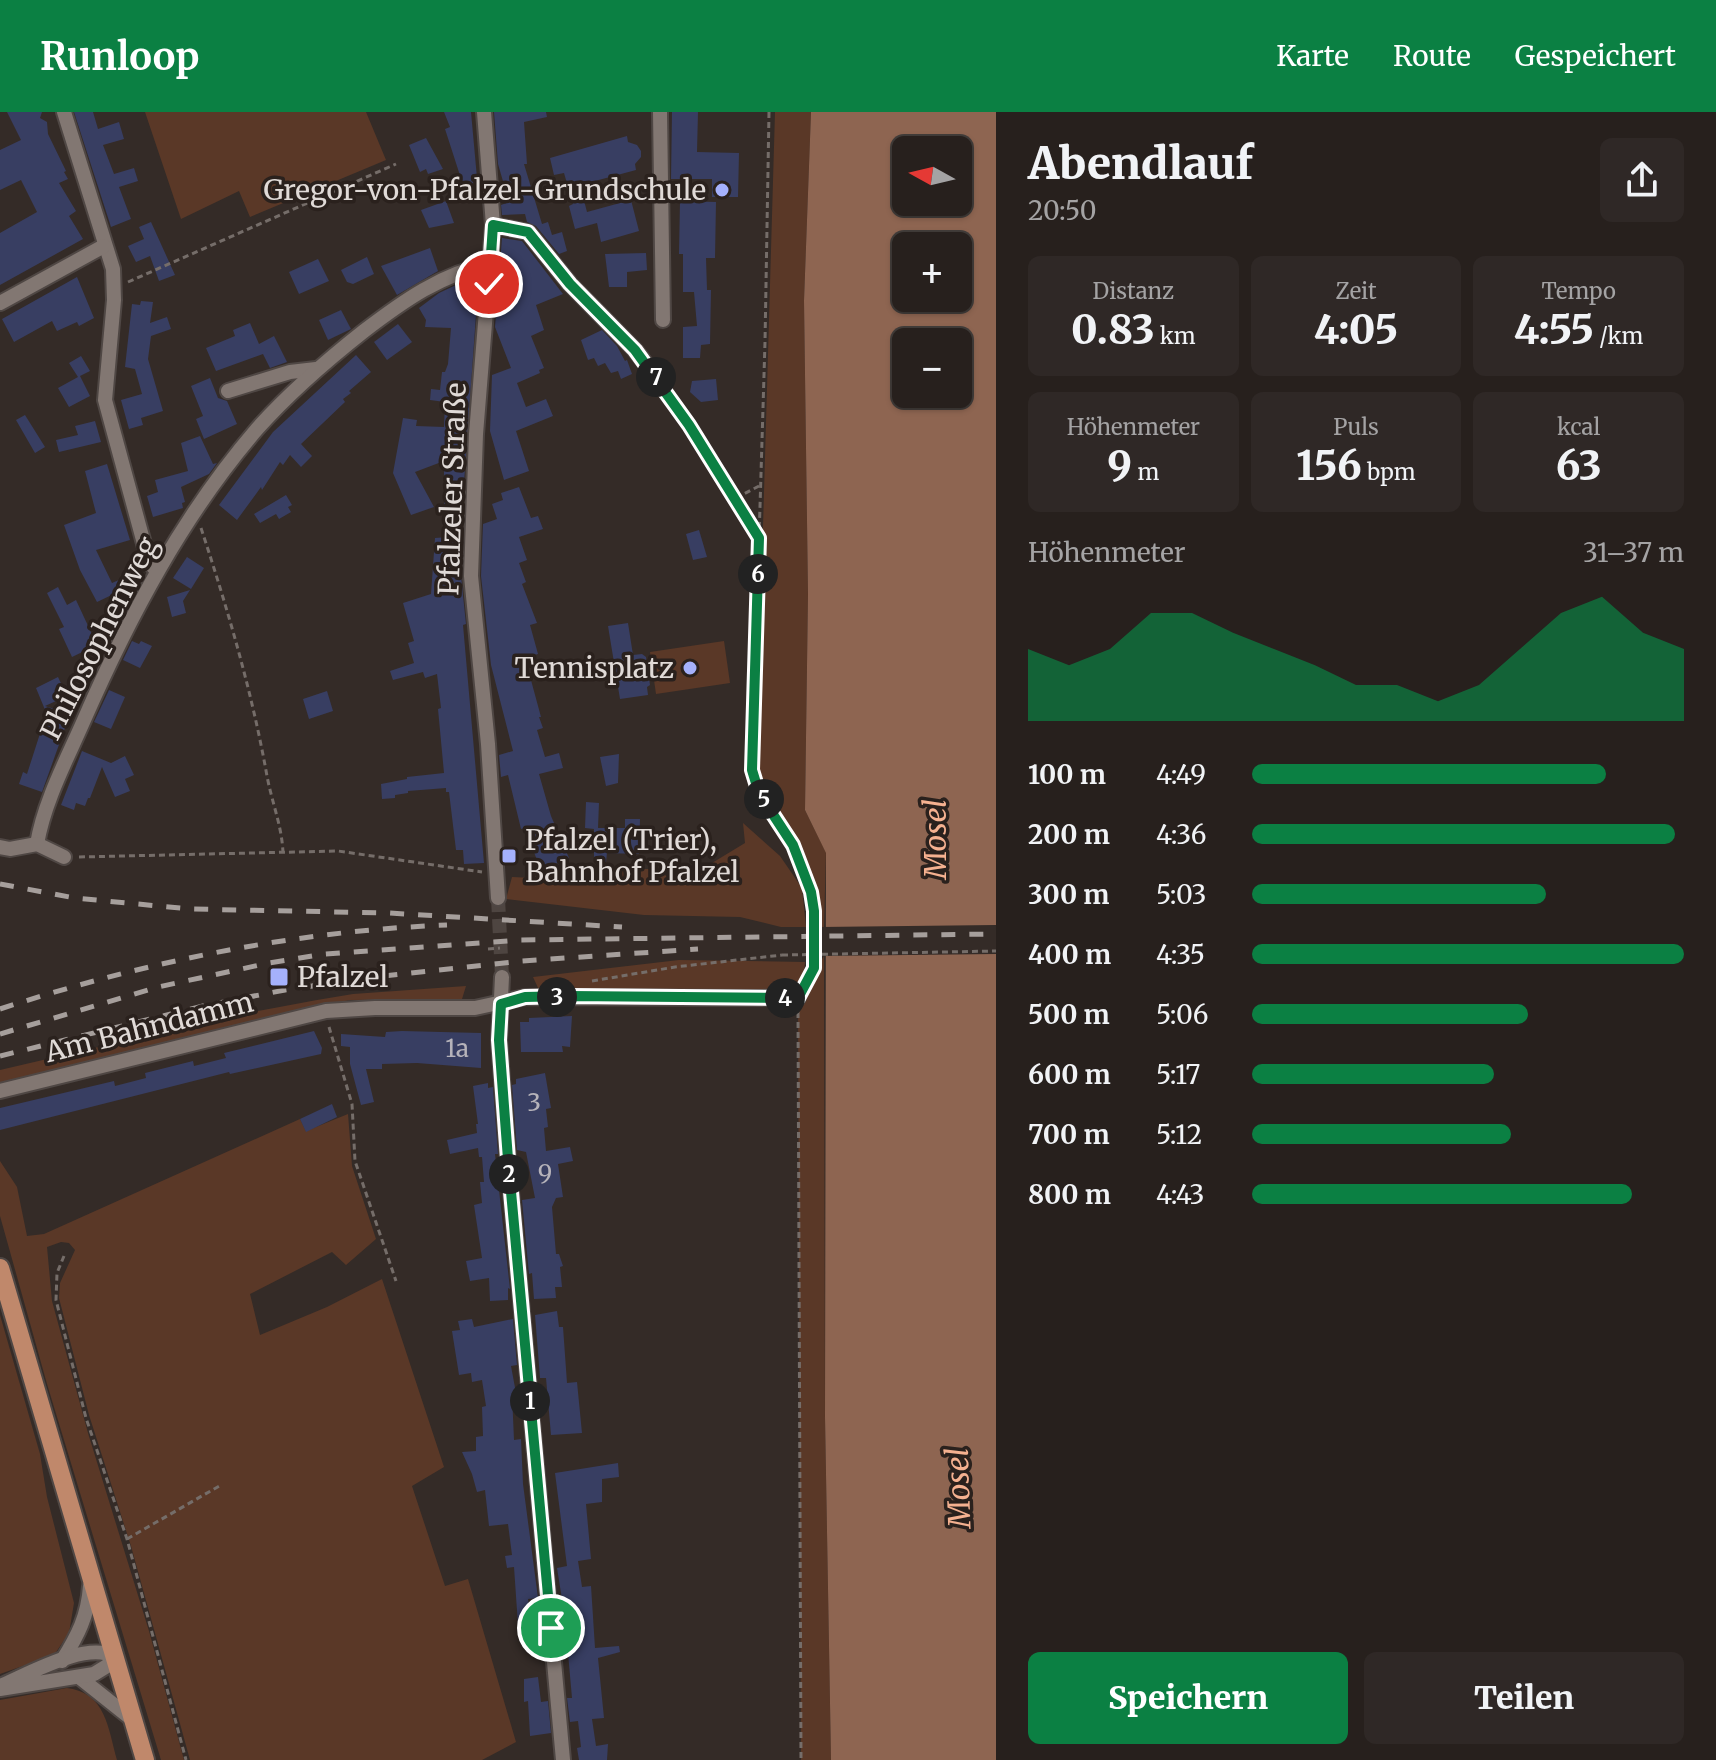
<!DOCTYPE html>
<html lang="de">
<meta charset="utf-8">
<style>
:root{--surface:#27201d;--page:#2f2826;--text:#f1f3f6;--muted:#a4a3a4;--line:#433e3b;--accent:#0b8043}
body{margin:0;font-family:Merriweather,serif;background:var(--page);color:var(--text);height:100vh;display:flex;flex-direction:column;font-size:30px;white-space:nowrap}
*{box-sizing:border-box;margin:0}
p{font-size:26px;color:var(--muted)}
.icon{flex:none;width:44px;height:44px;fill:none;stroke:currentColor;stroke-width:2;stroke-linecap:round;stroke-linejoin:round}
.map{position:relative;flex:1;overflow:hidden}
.side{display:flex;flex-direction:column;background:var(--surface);width:720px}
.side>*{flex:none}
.needle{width:52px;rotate:278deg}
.controls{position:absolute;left:892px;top:24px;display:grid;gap:16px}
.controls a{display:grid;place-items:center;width:80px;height:80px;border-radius:12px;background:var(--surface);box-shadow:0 2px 6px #0004,0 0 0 2px var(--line);font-size:40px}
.pin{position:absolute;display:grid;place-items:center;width:68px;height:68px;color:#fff;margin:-34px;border:4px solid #fff;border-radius:50%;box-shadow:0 2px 8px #0007}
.km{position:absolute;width:40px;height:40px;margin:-20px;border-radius:50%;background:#222;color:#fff;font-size:22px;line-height:40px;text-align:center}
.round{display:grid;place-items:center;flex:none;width:84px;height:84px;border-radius:12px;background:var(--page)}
.summary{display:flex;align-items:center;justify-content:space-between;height:136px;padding:0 32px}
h1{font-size:44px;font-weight:800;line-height:60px}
.figures{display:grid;grid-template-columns:repeat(3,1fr);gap:12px;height:136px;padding:8px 32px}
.figures div{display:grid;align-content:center;border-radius:12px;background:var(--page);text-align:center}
.figures b{font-size:40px;font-weight:800}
.figures small{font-size:22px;font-weight:400}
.figures p{font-size:22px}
.chart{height:224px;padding:16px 32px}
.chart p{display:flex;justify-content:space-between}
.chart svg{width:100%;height:144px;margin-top:8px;fill:var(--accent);opacity:.7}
.button{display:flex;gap:16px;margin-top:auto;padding:16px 32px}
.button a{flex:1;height:92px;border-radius:12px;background:var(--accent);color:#fff;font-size:32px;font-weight:800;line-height:92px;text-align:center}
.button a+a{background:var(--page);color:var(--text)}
ul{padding:0 32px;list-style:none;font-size:26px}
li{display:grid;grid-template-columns:128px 96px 1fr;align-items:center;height:60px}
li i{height:20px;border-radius:10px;background:var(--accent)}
header{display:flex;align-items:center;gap:48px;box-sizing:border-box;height:112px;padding:0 40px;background:var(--accent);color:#fff}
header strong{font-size:38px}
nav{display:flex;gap:44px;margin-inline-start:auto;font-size:28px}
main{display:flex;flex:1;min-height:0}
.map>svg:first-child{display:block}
.green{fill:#5a3827}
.water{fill:#8e6551;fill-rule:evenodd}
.pier{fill:#342b27}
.building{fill:#383e62}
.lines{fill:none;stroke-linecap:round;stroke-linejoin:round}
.minor-tunnel{stroke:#4e4541;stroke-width:14;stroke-dasharray:14 7;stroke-linecap:butt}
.minor-casing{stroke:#4f4744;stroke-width:18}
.major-casing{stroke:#4f4744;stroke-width:22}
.path{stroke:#756d69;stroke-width:3;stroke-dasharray:6 4;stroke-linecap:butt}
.minor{stroke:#827772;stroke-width:14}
.major{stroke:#c0886b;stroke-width:18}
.rail{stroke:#a69f9c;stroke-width:5;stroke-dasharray:14 14;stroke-linecap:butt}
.path-bridge{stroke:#756d69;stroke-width:3;stroke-dasharray:6 4;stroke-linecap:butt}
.route-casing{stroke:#fff;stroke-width:16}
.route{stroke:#0b8043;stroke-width:10}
.poi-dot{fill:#a5b1fc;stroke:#2a211d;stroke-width:3}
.labels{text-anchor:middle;stroke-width:7;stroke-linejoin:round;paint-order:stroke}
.number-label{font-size:24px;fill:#b6b3ba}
.poi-label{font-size:28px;fill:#e0dad7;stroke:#2a211d;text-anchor:end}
.street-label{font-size:28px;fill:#e0dad7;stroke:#2a211d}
.water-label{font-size:30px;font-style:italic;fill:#f5b190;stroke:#2a211d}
</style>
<header>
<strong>Runloop</strong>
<nav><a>Karte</a><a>Route</a><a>Gespeichert</a></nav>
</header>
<main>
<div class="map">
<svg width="996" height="1648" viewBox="0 0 996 1648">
<rect width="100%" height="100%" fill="#342b27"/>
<!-- green -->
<g class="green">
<polygon points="145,0 366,0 386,48 250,105 239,79 181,107"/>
<path d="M775,0H811L804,189L808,482L805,698L826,740L824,815H817C817,778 804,745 786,712C775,692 763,680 756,657Z"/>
<polygon points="724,529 730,571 656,582 650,540"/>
<polygon points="743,711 780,744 802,776 806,815 781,815 740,805 644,803 506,787 512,765 620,770 621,757 654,757 679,771 745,731"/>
<polygon points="824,844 825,1305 831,1648 801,1648 798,886"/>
<polygon points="679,848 805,850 804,861 794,879 539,878 533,865"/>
<polygon points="466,874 462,887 351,888 303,896 0,971 0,958 236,903 317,888 353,882"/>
<polygon points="348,1002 352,1054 376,1127 346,1153 332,1140 250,1182 260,1223 327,1195 382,1167 444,1355 412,1374 445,1474 468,1467 516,1630 482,1648 190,1648 131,1434 89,1303 59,1186 60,1171 75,1138 69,1131 61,1130 47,1135 52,1189 88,1321 149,1519 184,1648 161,1648 47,1272 0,1104 0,1049 17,1075 27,1124 44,1122 300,1007 306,1019"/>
<polygon points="0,1203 40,1342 47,1385 74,1491 69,1521 54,1543 0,1562"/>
<path d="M67,1576C106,1581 108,1616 117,1648H0V1588Z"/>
</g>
<!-- water -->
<path class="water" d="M811,0H996V1648H831L825,1305L826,741L805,698L808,482L804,189ZM906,38H958V90H906ZM906,134H958V186H906ZM906,230H958V282H906Z"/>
<!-- pier -->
<polygon class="pier" points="996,813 996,842 820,844 820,815"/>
<!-- building -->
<g class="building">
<polygon points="7,0 42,0 40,6 47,10 48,22 66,59 64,60 68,67 59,71 76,99 69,104 83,127 0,173 0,121 37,100 21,68 0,78 0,38 21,28"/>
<polygon points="74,0 93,0 98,17 119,10 124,27 103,33 114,62 134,56 138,69 119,75 131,107 111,115"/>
<polygon points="444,0 471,0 478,77 466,82 445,17 450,15"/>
<polygon points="494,0 546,0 547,5 524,10 527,52 524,52 542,112 548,110 552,123 562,120 567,139 559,142 536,114 527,110 525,102 502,103 501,93 509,90 498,52"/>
<polygon points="672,0 698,0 697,40 739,41 738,85 712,85 712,67 671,67"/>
<polygon points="627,24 628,30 637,33 641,39 641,45 635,52 636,58 580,73 587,100 631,88 639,119 601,130 597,111 575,117 569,94 573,92 564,61 554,63 550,46"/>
<polygon points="426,26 443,57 428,62 426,57 420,60 409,33"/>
<polygon points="446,89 454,111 429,116 421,98"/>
<polygon points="680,89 716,90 715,146 706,146 707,178 711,178 710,232 701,233 700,246 683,246 683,215 697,214 694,180 683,180 683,142 679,142"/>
<polygon points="151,110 175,163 159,169 150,144 136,150 128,134 144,127 139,115"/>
<polygon points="502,126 522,129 563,182 536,193 544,218 531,224 544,256 539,258 540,261 517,271 526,295 546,287 553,304 516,319 529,359 504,368 490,319 492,263 511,256 495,215"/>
<polygon points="430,136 438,159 397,183 381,154"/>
<polygon points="646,141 647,158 627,160 627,175 609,175 605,142"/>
<polygon points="367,145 374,162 353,172 347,170 341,158"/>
<polygon points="318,147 329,169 299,182 289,160"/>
<polygon points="77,165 94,206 79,214 77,210 57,219 52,209 14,230 2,207"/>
<polygon points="456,173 478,175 462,399 444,401 444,349 415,360 434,395 411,403 393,361 403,306 417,308 416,314 444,315 445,290 430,288 431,277 440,278 442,260 445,260 448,252 451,216 425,215 426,208 419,196 439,181"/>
<polygon points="141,189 153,190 150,211 167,205 171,217 151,224 148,247 163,299 141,306 143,313 129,317 121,288 142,282 135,257 125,255 132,192 140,193"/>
<polygon points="341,198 351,217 328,228 319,208"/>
<polygon points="250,211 259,232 274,224 287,250 270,256 263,242 216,259 206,236 235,224 233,218"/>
<polygon points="398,212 412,230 387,248 374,230"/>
<polygon points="602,218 617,234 625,249 627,248 632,262 621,267 618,259 611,261 605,251 598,254 594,246 588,248 581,228"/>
<polygon points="356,243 371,260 349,279 351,281 343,287 345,290 301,332 312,344 301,355 290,343 283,353 280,350 262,378 261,375 237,408 219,393 273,320"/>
<polygon points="81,244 90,259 80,264 90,284 69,295 58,276 78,265 69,251"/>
<polygon points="210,266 218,286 227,289 237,312 204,327 196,307 203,304 191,274"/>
<polygon points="716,267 718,288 701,290 690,280 692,269"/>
<polygon points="25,303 45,335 35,341 16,308"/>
<polygon points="95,309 101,330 59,340 56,328 78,323 75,314"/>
<polygon points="200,324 213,352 217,351 209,362 181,375 185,390 182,391 183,396 153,405 147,384 158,380 155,368 188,359 181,331"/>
<polygon points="107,352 130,428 96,438 112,471 135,461 139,470 97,490 80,458 64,413 96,401 85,359"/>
<polygon points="519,375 531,406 538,404 543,417 519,425 527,448 519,451 526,470 522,472 537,511 530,513 538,542 525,546 541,605 539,605 543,616 537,618 545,645 559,641 563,656 539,662 551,704 569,746 559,751 539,754 529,726 524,716 521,717 508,663 501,665 499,643 513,639 491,553 481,464 483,412 497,407 492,392 503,388 501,381"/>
<polygon points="286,383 292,393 288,395 291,400 279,407 276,402 260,411 254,402"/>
<polygon points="699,418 707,445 693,448 686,422"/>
<polygon points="462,424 461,464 466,512 463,513 484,751 464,752 463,738 456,738 449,680 446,680 446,676 408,679 408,681 395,683 395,686 382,687 381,672 407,667 407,665 444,661 438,597 441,596 437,562 425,566 423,560 393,568 390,559 414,551 408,531 414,529 403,491 431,482 435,426"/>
<polygon points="187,445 204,456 191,477 173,466"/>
<polygon points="58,475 67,493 76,488 97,533 72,545 59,517 64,515 47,481"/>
<polygon points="190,478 183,489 186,501 172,505 167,485"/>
<polygon points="628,511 633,543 642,542 646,545 650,573 647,575 648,583 620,587 608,514"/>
<polygon points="132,529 139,532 141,529 152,534 140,556 123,548"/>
<polygon points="58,565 67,584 45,594 70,602 42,680 19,672 23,660 27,662 45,606 48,605 36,576"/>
<polygon points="109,578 125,585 111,617 94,610"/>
<polygon points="327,579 333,599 309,607 303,587"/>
<polygon points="82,639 111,651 125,644 134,663 125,667 130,679 115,685 102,655 90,686 88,686 85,694 76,691 74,698 61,693"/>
<polygon points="619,642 618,671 606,674 600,645"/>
<polygon points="586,690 599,691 598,716 625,716 625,707 640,707 639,742 607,741 606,750 594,749 594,717 585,716"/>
<polygon points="572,904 570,935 562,934 563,940 521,940 520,910 529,910 529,906"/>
<polygon points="314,919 322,936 321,942 230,962 229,960 0,1018 0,996 114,969 115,974 146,966 145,961 193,949 194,954 226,946 224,941"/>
<polygon points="402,919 481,921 481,956 417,951 382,952 382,957 366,957 374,990 361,993 350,952 350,935 341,934 341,922 385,925 386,920"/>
<polygon points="545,961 551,996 546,997 548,1015 544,1016 546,1039 570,1035 573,1049 558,1052 563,1085 556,1086 552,1095 556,1142 559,1142 563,1154 560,1155 562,1175 555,1175 556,1186 534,1187 532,1161 529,1162 522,1088 535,1086 526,1040 517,1038 512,973 516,972 516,967"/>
<polygon points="488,971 488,976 493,975 498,1042 495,1042 510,1177 508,1176 508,1188 490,1189 489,1166 470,1169 466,1149 482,1146 474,1093 482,1091 480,1070 484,1070 482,1045 479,1045 478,1036 450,1042 447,1028 477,1021 476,1012 478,1012 473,974"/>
<polygon points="332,992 337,1005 306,1020 300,1007"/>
<polygon points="557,1199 559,1215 563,1215 567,1271 577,1270 582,1321 551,1323 546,1266 540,1266 535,1203"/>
<polygon points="472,1207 474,1215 513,1207 517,1253 511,1254 516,1281 512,1282 514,1328 521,1327 523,1372 538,1486 528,1487 532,1511 540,1510 543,1534 538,1535 538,1539 527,1540 524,1513 518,1513 514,1455 507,1456 505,1444 512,1443 508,1412 489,1414 485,1378 477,1380 472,1362 462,1340 476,1339 476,1325 483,1324 482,1295 486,1294 482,1268 472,1270 471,1261 459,1263 452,1219 460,1218 458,1209"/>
<polygon points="618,1351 619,1365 602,1367 602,1390 586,1392 591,1447 578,1449 582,1475 591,1474 595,1536 619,1534 620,1540 598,1546 604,1606 592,1607 596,1634 608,1632 607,1648 579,1648 577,1636 581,1635 578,1609 570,1610 567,1586 572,1586 567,1530 562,1530 560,1508 565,1506 557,1456 567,1454 555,1361"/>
<polygon points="538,1565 541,1590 548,1589 551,1621 530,1624 528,1589 524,1590 524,1567"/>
</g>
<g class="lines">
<!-- minor-tunnel -->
<polyline class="minor-tunnel" points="498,786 502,865"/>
<defs>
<g id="minor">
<polyline points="64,0 113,157 114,188 105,288 149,450 157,459"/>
<polyline points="484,0 493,113 476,322 471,464 488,632 498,786"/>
<polyline points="660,0 663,208"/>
<polyline points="493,113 528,120 570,172 635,238 656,265"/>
<polyline points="0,191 104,134"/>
<polyline points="228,279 290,260 316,257"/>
<path d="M37,732C44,690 67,647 84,608C129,505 183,403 257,317C289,281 326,249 364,219C402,190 442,161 491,152"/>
<polyline points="0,735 10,737 37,732 64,745"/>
<polyline points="502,865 499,928 508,1047 563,1648"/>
<polyline points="0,979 326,899 375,896 475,896 525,885 798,886"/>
<path d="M62,1549C78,1523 88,1504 90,1474"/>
<polyline points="79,1565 133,1608"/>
<path d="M0,1574C29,1562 87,1528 115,1545L107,1554L94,1562L0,1577"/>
</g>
<polyline id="major" points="0,1156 145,1648"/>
</defs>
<!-- minor casing -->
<use href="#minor" class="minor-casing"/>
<!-- major casing -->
<use href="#major" class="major-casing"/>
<!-- path -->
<g class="path">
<path d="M769,0L765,230L752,658C758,678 768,691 778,708C800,743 814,778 814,820C814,842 816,853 805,874"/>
<polyline points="128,170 396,52"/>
<polyline points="665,278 759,426"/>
<polyline points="736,386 761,373"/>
<path d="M201,416C228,498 252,580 267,664C272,691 282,714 283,741"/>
<polyline points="79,745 338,739 482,760"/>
<polyline points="488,837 500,836"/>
<polyline points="592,869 675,855 782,843"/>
<polyline points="798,900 801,1648"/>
<polyline points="329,915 352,992 355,1049 396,1169"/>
<polyline points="64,1144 57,1161 56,1188 86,1306 127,1427 186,1648"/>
<polyline points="127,1427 221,1373"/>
</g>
<!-- minor -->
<use href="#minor" class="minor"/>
<!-- major -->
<use href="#major" class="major"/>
<!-- rail -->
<g class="rail">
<polyline points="0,772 75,786 190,797 389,801 622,815"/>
<path d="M0,897C145,850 294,819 447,813"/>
<polyline points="0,922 158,875 269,851 325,842 520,828 996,822"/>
<polyline points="0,944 203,894 285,878 374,865 522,849 698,837"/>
</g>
<!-- path-bridge -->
<polyline class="path-bridge" points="782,843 996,839"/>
</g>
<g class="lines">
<defs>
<polyline id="route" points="489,172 493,113 528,120 570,172 635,238 689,313 759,426 752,658 759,681 793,733 811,780 814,799 814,856 798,886 570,884 525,885 501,892 499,928 508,1047 551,1516"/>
</defs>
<!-- route casing -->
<use href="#route" class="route-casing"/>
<!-- route -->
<use href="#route" class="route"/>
</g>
<!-- markers -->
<g class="poi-dot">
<circle cx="722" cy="78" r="8"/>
<circle cx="690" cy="556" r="8"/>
<rect x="501" y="736" width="16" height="16" rx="4"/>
<rect x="269" y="855" width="20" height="20" rx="4"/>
</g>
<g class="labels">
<!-- number labels -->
<g class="number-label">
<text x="457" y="945">1a</text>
<text x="534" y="999">3</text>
<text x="545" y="1070">9</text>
</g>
<!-- poi labels -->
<g class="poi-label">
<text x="706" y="88">Gregor-von-Pfalzel-Grundschule</text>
<text x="674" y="566">Tennisplatz</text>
<text x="525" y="738" text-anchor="start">Pfalzel (Trier),<tspan x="525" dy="32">Bahnhof Pfalzel</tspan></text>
<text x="297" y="875" text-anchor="start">Pfalzel</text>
</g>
<!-- street labels -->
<g class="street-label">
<text transform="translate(452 377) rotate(-88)" y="10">Pfalzeler Straße</text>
<text transform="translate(99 526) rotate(-63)" y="10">Philosophenweg</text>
<text transform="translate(149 915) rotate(-14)" y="10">Am Bahndamm</text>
</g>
<!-- water labels -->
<g class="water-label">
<text transform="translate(936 727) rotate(-90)" y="10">Mosel</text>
<text transform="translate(959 1376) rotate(-92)" y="10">Mosel</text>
</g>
</g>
</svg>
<div class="controls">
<a><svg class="needle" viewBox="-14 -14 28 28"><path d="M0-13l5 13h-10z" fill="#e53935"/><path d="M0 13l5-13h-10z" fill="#a4a3a4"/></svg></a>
<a>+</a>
<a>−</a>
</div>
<div class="pin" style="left:551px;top:1516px;background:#1e9e55"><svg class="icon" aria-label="arrive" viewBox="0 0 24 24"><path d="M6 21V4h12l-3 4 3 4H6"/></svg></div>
<div class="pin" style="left:489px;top:172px;background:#d93025"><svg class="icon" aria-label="check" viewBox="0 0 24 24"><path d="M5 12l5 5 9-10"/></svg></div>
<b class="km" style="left:530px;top:1289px">1</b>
<b class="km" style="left:509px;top:1062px">2</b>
<b class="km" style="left:557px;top:885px">3</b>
<b class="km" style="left:785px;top:886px">4</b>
<b class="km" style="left:764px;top:687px">5</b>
<b class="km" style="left:758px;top:462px">6</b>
<b class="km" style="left:656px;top:265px">7</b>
</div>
<section class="side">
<div class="summary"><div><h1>Abendlauf</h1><p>20:50</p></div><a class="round"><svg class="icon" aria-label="share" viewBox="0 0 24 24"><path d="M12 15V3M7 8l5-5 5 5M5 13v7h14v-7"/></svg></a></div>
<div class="figures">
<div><p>Distanz</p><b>0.83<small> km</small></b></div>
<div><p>Zeit</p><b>4:05</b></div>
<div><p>Tempo</p><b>4:55<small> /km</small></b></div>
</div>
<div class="figures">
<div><p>Höhenmeter</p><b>9<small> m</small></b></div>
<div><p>Puls</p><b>156<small> bpm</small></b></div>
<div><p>kcal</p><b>63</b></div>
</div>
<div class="chart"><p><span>Höhenmeter</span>31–37 m</p>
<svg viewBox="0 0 160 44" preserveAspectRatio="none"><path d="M0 44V22L10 27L20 22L30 11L40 11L50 17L60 22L70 27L80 33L90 33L100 38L110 33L120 22L130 11L140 6L150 17L160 22V44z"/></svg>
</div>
<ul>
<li><b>100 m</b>4:49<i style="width:82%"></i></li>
<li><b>200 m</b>4:36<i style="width:98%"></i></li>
<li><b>300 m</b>5:03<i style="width:68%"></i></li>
<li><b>400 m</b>4:35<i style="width:100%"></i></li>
<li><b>500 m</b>5:06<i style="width:64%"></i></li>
<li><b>600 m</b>5:17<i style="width:56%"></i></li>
<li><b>700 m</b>5:12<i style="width:60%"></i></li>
<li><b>800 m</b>4:43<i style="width:88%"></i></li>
</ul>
<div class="button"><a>Speichern</a><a>Teilen</a></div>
</section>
</main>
